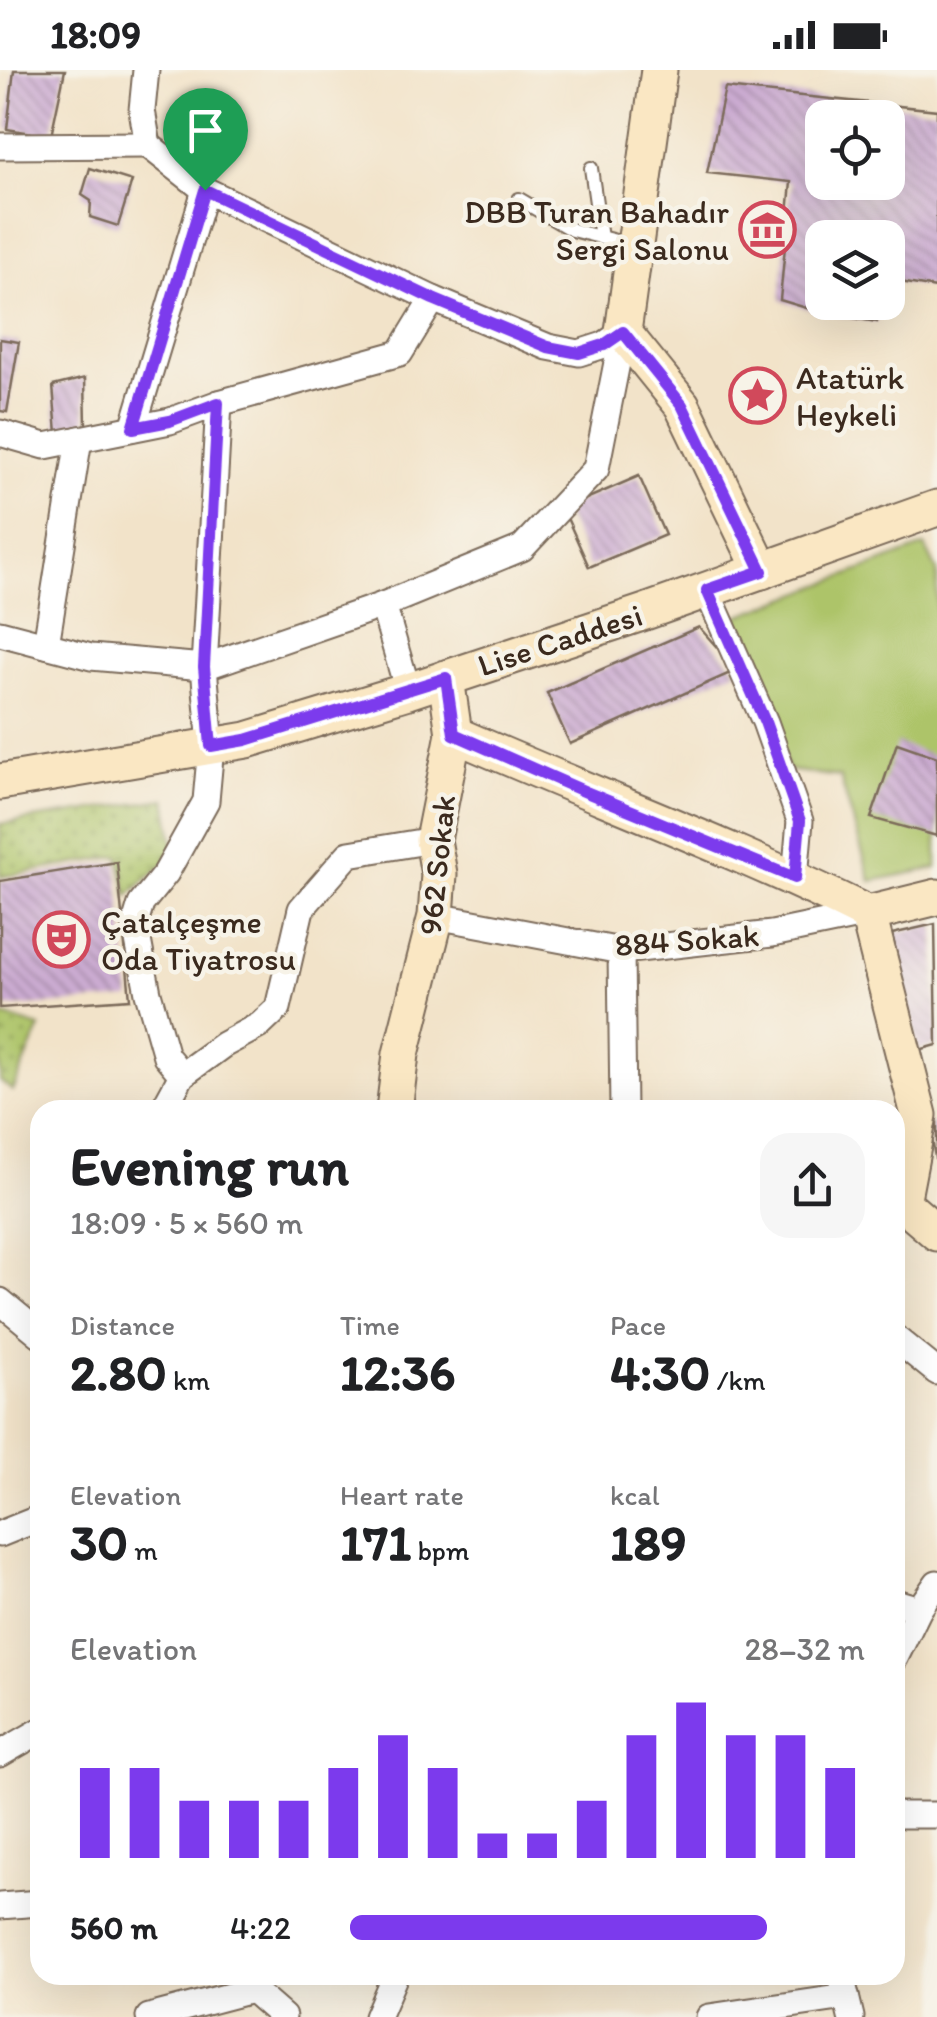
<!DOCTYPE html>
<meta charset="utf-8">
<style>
:root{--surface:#fff;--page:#f6f6f6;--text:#202124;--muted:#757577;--accent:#7c3aed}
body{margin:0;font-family:Itim,sans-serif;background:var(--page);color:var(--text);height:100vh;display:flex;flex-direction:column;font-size:38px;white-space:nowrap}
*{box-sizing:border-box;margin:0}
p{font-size:32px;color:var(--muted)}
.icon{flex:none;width:55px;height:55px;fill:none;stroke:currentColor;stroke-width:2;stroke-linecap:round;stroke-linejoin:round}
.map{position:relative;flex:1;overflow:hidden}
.side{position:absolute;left:30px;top:1030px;width:875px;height:885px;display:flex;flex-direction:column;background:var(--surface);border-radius:30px;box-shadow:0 10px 40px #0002}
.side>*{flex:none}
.fabs{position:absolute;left:805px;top:30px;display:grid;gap:20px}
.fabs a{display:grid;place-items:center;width:100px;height:100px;border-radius:20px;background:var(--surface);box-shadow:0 10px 40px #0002;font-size:50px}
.pin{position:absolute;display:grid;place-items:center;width:85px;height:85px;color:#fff;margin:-102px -42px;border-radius:50% 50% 50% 0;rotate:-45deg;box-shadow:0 0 10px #0007}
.pin .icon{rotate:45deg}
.round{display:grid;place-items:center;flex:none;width:105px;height:105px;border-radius:30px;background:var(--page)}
.head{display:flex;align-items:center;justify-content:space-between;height:170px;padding:0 40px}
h1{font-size:55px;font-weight:700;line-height:75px}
.stats{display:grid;grid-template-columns:repeat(3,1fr);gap:15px;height:170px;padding:10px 40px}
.stats div{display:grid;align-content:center}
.stats b{font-size:50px;font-weight:700}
.stats small{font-size:28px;font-weight:400}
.stats p{font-size:28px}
.chart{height:280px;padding:20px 40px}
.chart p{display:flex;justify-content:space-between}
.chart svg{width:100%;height:180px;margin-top:10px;stroke:var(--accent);stroke-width:6}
ul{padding:0 40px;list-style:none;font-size:32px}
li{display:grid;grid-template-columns:160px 120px 1fr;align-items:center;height:75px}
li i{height:25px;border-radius:12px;background:var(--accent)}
.status{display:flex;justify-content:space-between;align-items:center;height:70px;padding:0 50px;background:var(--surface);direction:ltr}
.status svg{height:28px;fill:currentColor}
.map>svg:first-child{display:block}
.green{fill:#adc469;stroke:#747744;stroke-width:2.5}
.park{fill:url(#park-dots);stroke:#747744;stroke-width:2.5}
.building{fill:url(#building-back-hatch);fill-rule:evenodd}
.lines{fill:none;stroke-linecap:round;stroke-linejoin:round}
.lane-casing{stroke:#7b6b5a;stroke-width:16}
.street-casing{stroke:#7b6b5a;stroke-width:29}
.secondary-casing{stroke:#7b6b5a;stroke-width:39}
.lane{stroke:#fff;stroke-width:12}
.street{stroke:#fff;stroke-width:25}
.secondary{stroke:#fae7c3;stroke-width:35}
.route-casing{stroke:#fff;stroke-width:20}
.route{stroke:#7c3aed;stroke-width:12}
.labels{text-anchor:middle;stroke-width:9;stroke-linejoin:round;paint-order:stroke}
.poi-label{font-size:32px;fill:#3b2a1e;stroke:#f7f3e8;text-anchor:start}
.street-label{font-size:32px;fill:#3b2a1e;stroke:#f7f3e8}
</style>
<div class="status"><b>18:09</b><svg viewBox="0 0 49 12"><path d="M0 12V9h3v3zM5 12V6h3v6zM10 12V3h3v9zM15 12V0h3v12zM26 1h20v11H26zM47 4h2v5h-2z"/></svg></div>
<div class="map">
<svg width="937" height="1947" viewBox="0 0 937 1947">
<defs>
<pattern id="park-dots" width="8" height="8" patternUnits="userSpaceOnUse" patternTransform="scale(2.5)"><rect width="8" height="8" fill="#adc469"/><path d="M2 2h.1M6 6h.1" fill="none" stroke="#8e9f56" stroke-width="1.8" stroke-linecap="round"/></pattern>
<pattern id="building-back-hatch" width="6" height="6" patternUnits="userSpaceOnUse" patternTransform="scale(2.5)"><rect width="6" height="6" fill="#cbabd1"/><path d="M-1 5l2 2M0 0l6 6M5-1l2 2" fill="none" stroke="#a68ba9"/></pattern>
</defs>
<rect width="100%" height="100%" fill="#f7f3e8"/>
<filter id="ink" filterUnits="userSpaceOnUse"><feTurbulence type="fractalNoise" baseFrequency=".01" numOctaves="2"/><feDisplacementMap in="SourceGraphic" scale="20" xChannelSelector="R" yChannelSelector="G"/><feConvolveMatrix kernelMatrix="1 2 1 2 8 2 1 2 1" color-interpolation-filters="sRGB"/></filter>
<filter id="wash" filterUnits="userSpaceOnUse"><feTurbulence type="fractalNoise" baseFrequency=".0048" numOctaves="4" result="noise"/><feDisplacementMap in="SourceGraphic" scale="40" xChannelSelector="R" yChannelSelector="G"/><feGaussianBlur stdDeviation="2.25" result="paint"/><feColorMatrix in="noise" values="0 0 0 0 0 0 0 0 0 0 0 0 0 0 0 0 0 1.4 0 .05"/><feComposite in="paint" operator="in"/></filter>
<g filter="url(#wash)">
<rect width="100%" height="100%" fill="#f2e3c9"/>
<!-- green -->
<polygon class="green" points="925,476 937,501 937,798 871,811 840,707 788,700 733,548"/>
<!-- park -->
<g class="park">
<polygon points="166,729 175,784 128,826 119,786 0,807 0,754"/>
<polygon points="0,945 40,957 13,1021 0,1011"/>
</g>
<g id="blocks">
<!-- building -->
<g class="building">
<polygon points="14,0 65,0 51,66 7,59"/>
<path d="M725,18L937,40L936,218L888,210V168H822V232H880L877,252L823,243L780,230L791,112L707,103ZM822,48H888V112H822Z"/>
<polygon points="90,98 132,111 118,156 90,147 91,131 82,125"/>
<polygon points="0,269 19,272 7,342 0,341"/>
<polygon points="85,308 86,356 57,363 53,316"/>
<polygon points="639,406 665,465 589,497 563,439"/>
<polygon points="699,557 737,600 570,674 547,623"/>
<polygon points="897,673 937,687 937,766 871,748"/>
<polygon points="117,792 130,929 0,938 0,811"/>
<polygon points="935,854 937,975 919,980 892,864"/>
<polygon points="937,1053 937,1088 935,1088 930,1054"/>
</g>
</g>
</g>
<g filter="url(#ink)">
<use href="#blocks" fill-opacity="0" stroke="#7b6b5a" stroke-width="2.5"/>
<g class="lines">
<defs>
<g id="lane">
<polyline points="591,98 601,168"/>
<polyline points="519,129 572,160 632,175"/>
</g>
<g id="street">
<polyline points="146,0 142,40 148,75"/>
<polyline points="148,75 205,120 433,229 548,277 579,283 604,275 623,262"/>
<polyline points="0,76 148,75"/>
<polyline points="133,358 205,120"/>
<polyline points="0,363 45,376 170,351 219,333 400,283 433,229"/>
<polyline points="707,521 765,652 800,751 795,808"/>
<polyline points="383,535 408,621"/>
<polyline points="0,563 91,587 204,597 383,535 522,478 596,399 623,262"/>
<polyline points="46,575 79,369"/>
<polyline points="436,846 621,881 772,864 868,844"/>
<polyline points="621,881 623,1040"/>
<polyline points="182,1005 166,986 148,923 135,854 141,834 166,803 206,731 211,676 204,597 219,333"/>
<polyline points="163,1040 182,1005 223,975 260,955 278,938 301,839 349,784 433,770"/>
<polyline points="0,1231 40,1264"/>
<polyline points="895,1268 937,1302"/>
<polyline points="0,1464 40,1448"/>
<polyline points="895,1532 919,1539"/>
<polyline points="895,1588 919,1539 937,1513"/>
<polyline points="0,1684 40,1661"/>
<polyline points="895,1745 937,1745"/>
<polyline points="0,1836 40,1833"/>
<polyline points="245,1905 252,1920 283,1947"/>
<polyline points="841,1905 851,1947"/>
<polyline points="149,1947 252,1920"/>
<polyline points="377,1947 395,1905"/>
<polyline points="709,1947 846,1927"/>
</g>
<g id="secondary">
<polyline points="659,0 623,262 682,335 762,501"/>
<path d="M454,664C592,725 733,777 868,844"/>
<polyline points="0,712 247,670 408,621 645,542 937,438"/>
<polyline points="868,844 919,1045 902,1133 937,1163"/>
<polyline points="868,844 937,827"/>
<polyline points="394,1040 401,984 436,846 439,804 433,770 454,664 446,608"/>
</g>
</defs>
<!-- lane casing -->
<use href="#lane" class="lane-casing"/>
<!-- street casing -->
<use href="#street" class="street-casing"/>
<!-- secondary casing -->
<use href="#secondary" class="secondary-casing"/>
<!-- lane -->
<use href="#lane" class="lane"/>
<!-- street -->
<use href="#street" class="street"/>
<!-- secondary -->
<use href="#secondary" class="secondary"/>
</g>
</g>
<g class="lines" filter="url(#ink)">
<defs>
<polygon id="route" points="205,120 433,229 548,277 579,283 604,275 623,262 682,335 762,501 707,520 765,652 800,751 795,808 586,722 454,664 446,608 246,670 211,676 204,597 218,333 170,351 133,358"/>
</defs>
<!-- route casing -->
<use href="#route" class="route-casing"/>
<!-- route -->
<use href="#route" class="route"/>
</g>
<!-- icons -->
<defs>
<symbol id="museum-ring" viewBox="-11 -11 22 22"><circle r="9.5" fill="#f7f3e8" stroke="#d1495b" stroke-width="1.5"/><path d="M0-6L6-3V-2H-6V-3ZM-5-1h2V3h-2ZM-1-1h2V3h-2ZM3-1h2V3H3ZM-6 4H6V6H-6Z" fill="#d1495b"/></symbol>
<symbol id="sight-ring" viewBox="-11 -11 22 22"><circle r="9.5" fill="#f7f3e8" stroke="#d1495b" stroke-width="1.5"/><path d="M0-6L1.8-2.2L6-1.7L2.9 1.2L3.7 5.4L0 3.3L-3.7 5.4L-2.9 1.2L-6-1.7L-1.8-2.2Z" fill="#d1495b"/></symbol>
<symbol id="theatre-ring" viewBox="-11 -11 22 22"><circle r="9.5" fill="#f7f3e8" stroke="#d1495b" stroke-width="1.5"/><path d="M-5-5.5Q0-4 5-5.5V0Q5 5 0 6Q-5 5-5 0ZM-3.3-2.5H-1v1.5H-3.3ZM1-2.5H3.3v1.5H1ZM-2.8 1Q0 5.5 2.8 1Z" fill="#d1495b"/></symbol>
</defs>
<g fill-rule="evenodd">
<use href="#museum-ring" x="736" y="128" width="63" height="63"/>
<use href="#sight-ring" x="726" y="294" width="63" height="63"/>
<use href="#theatre-ring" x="30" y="838" width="63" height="63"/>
</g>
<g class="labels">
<!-- poi labels -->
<g class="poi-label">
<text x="729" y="153" text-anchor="end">DBB Turan Bahadır<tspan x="729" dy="37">Sergi Salonu</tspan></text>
<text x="796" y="319">Atatürk<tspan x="796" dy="37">Heykeli</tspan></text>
<text x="101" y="863">Çatalçeşme<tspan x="101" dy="37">Oda Tiyatrosu</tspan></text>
</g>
<!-- street labels -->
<g class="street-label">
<text transform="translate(560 570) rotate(-18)" y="11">Lise Caddesi</text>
<text transform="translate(437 795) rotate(-84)" y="11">962 Sokak</text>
<text transform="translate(687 870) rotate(-4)" y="11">884 Sokak</text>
</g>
</g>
</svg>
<div class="fabs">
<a><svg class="icon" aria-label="locate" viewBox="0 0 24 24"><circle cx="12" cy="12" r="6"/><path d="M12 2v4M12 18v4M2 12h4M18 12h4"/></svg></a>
<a><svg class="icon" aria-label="layers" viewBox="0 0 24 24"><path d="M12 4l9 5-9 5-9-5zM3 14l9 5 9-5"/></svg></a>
</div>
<div class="pin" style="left:205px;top:120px;background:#1e9e55"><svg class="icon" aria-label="arrive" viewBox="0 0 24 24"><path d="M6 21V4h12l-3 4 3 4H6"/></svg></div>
<section class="side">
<div class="head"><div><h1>Evening run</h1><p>18:09 · 5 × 560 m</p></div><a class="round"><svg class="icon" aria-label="share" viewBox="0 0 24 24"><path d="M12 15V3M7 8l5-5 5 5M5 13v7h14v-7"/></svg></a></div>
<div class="stats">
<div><p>Distance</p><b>2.80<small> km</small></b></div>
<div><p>Time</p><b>12:36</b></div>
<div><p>Pace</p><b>4:30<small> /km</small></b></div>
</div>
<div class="stats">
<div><p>Elevation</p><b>30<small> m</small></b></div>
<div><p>Heart rate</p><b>171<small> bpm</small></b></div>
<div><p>kcal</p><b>189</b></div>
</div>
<div class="chart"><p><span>Elevation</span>28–32 m</p>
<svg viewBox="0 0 160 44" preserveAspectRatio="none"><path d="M5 44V22M15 44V22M25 44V30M35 44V30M45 44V30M55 44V22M65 44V14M75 44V22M85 44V38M95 44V38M105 44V30M115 44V14M125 44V6M135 44V14M145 44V14M155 44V22"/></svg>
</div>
<ul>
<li><b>560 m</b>4:22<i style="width:81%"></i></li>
</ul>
</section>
</div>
